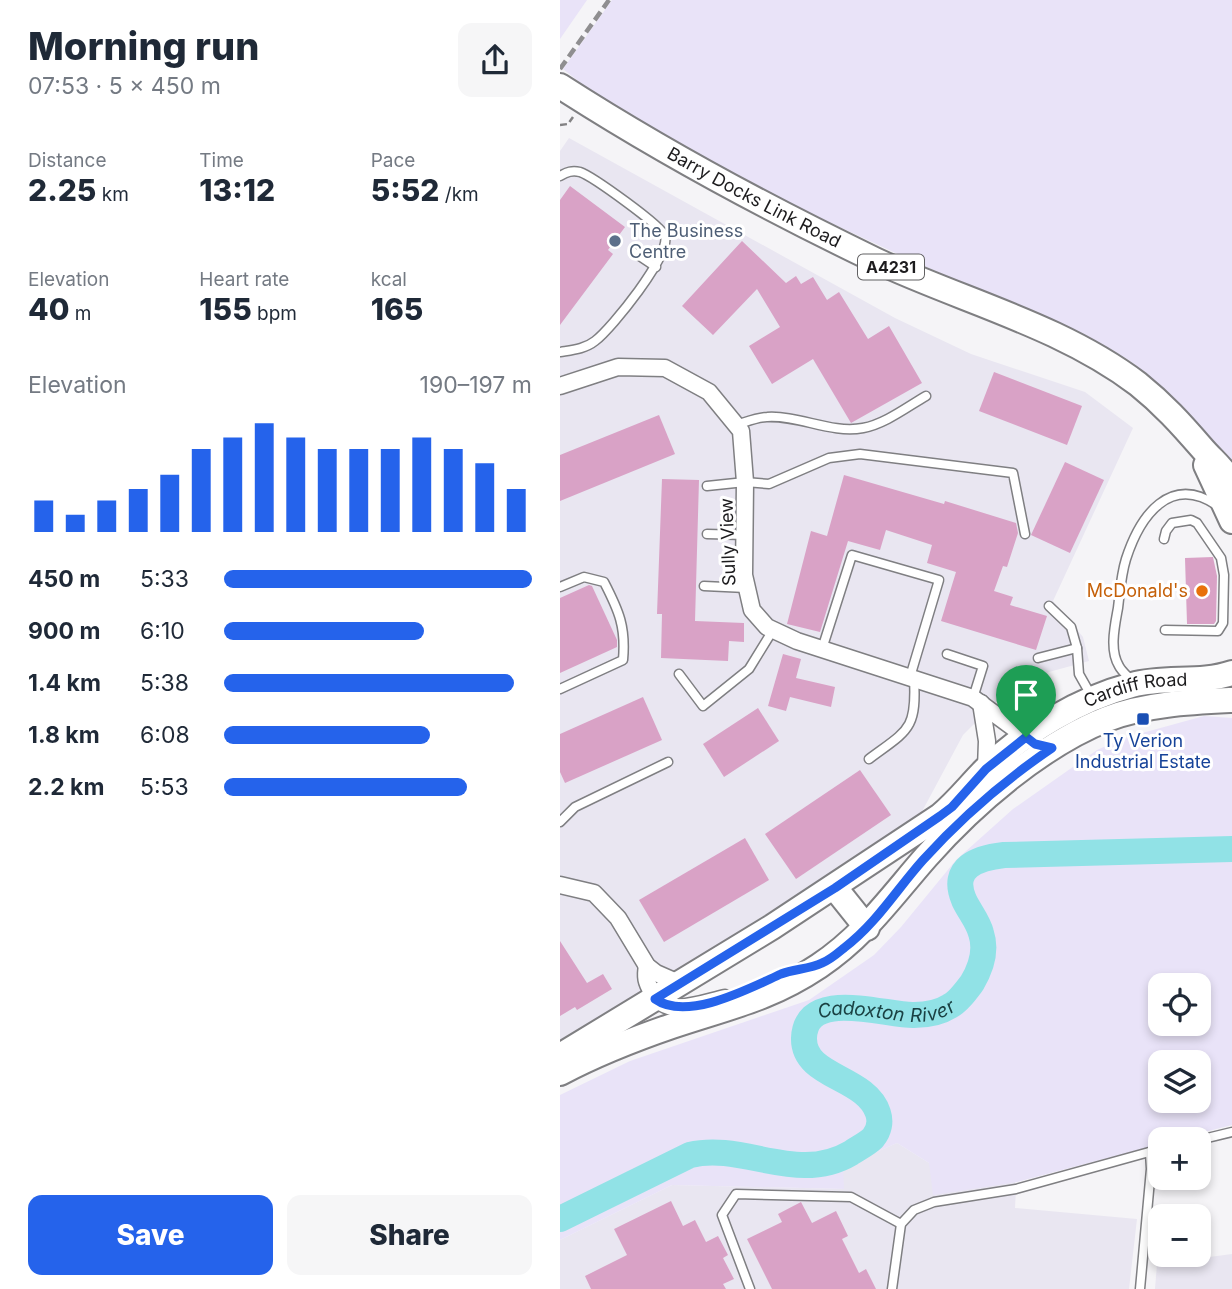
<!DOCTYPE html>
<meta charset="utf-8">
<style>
:root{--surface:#fff;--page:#f6f6f7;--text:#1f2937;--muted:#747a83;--accent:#2563eb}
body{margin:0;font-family:Inter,sans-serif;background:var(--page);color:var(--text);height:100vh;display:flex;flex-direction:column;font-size:26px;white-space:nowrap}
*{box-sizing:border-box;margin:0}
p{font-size:23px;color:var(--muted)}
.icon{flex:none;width:38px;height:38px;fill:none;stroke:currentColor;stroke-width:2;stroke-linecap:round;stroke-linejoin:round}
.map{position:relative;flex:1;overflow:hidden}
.drawer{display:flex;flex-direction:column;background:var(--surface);width:560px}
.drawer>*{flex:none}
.buttons{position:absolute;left:588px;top:973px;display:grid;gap:14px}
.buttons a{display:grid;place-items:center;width:63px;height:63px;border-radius:14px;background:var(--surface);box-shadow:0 4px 10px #0003;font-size:35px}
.pin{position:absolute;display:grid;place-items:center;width:60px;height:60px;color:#fff;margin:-72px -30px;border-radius:50% 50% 50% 0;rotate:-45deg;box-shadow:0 0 7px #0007}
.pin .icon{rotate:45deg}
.round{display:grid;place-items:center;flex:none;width:74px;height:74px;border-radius:14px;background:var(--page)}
.overview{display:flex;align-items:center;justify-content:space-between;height:119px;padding:0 28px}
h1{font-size:38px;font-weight:800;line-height:52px}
.stats{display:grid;grid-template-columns:repeat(3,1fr);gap:10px;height:119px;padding:7px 28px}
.stats div{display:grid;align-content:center}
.stats b{font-size:30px;font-weight:800}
.stats small{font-size:19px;font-weight:400}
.stats p{font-size:19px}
.chart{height:196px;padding:14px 28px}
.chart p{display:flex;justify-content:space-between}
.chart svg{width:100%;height:126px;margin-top:7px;stroke:var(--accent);stroke-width:6}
.primary-button{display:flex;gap:14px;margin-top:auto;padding:14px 28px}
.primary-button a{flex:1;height:80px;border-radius:14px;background:var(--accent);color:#fff;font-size:28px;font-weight:800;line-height:80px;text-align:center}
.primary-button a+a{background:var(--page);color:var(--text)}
ul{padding:0 28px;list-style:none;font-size:23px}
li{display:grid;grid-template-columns:112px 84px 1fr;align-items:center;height:52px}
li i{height:18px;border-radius:9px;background:var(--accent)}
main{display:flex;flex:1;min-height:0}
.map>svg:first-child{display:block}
.built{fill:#e9e6f1}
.green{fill:#e9e3f8;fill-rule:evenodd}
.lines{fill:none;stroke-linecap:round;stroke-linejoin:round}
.river{stroke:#91e2e6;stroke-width:26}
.building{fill:#d9a2c6}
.service-casing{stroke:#7f7f82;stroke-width:11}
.minor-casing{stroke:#7f7f82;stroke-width:19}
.primary-casing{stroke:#7f7f82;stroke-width:28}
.path{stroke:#838284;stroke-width:2.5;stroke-dasharray:7 3.5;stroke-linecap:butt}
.service{stroke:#fff;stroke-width:8}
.minor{stroke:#fff;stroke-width:16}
.primary{stroke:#fff;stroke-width:24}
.rail{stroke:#8f8e90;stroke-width:4.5;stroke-dasharray:10 5;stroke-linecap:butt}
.route-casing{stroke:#fff;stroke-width:14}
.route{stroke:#2563eb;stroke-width:9}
.service-dot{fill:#5c6f8a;stroke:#fff;stroke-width:2.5}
.food-dot{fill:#e8710a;stroke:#fff;stroke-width:2.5}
.transit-dot{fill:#1a4fb4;stroke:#fff;stroke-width:2.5}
.labels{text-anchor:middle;stroke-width:6;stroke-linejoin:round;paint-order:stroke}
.shield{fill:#fff;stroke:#616062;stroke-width:2}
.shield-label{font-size:16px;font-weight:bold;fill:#1d1c1e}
.street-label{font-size:18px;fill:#1d1c1e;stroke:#fff}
.service-label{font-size:18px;fill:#4e5e75;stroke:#fff;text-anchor:start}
.food-label{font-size:18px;fill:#c56008;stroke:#fff;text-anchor:end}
.transit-label{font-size:18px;fill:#164399;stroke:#fff}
.water-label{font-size:19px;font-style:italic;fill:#1a4143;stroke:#fff}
</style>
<main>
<section class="drawer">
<div class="overview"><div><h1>Morning run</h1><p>07:53 · 5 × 450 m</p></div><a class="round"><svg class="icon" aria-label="share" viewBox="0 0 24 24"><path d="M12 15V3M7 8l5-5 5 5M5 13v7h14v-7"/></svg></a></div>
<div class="stats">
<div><p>Distance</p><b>2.25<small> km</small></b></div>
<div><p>Time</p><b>13:12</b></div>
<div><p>Pace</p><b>5:52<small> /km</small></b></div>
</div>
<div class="stats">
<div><p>Elevation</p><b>40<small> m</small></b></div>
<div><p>Heart rate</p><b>155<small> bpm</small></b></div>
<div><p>kcal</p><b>165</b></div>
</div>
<div class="chart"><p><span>Elevation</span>190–197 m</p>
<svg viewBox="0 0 160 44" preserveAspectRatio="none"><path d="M5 44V33M15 44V38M25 44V33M35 44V29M45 44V24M55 44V15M65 44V11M75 44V6M85 44V11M95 44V15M105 44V15M115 44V15M125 44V11M135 44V15M145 44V20M155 44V29"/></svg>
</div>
<ul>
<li><b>450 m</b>5:33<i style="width:100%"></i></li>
<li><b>900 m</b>6:10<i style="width:65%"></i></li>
<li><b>1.4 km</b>5:38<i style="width:94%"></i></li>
<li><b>1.8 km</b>6:08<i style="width:67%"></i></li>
<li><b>2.2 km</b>5:53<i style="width:79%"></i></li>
</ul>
<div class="primary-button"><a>Save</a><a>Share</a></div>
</section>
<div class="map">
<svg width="672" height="1289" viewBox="0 0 672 1289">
<rect width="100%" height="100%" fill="#f5f4f7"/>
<!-- built -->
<g class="built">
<polygon points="9,138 335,318 411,354 525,392 573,428 493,601 523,637 529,661 489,672 445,693 403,735 358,819 117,970 0,1040 0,151"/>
<polygon points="337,1143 369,1163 453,1169 456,1189 455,1208 577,1219 569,1289 0,1289 0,1240 112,1185 283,1189 282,1167"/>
<polygon points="672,1254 672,1289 595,1289 597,1264"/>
</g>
<!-- green -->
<g class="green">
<polygon points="0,0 27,0 0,39"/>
<polygon points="52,0 672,0 672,478 650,439 609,393 569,360 524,334 357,263 215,197 135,154 41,99 3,69"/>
<path d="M644,716L672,718V1125L617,1139H600V1144L457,1182L373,1195L369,1163L337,1143L283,1167L284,1189L112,1185L0,1240V1095L70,1061L249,1000L314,955L341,927L396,860L453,809L537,750L564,738ZM600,985H639V1024H600ZM600,1062H639V1101H600Z"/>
</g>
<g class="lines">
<!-- river -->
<path class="river" id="s1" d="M0,1219L130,1155C184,1142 237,1185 291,1153C298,1148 307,1144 313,1138C319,1131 321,1122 318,1113C306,1076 243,1078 244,1038C246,987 326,1016 354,1015C367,1015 379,1013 390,1006C398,1002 406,991 412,983C421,968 427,951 421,933C418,921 409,911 404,900C390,867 418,858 444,855L672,849"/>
</g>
<!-- building -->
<g class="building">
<polygon points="10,186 65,227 48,250 53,254 0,325 0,200"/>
<polygon points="182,241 226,283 236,276 241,284 253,277 267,300 279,292 308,339 329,326 362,383 291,423 253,359 212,384 189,346 220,327 197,289 153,335 122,306"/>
<polygon points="434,372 522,406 507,445 419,411"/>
<polygon points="99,415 115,454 0,501 0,455"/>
<polygon points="505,462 544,480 510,553 471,535"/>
<polygon points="284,475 384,504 385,501 456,523 458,533 447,567 443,566 434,591 453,597 450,605 487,616 476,650 381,621 396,572 367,563 372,545 326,530 320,550 288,541 260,632 227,624 251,531 267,536"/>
<polygon points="102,479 139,480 135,621 184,623 184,642 169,641 168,661 101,658 102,614 97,614"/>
<polygon points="653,557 657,576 656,621 654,624 627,624 625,558"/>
<polygon points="29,585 32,586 57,640 57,647 0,673 0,598"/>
<polygon points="223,654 241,659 236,678 275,687 271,707 230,697 226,711 208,706"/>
<polygon points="83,697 102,740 5,783 0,772 0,734"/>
<polygon points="198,708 219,741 164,777 143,744"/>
<polygon points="300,770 331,815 236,879 205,834"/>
<polygon points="185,838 209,880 104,942 79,900"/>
<polygon points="0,941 27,983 43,974 52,989 17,1010 15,1007 0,1016"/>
<polygon points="111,1201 123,1226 135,1220 146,1242 158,1236 168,1255 163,1258 174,1279 163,1284 166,1289 31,1289 25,1276 67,1255 54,1229"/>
<polygon points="241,1202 252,1223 276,1211 288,1236 282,1239 299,1273 306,1269 316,1289 212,1289 187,1239 222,1222 218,1214"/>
</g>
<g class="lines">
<defs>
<g id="service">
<path d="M0,176C7,172 12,170 20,172C32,176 102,226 105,236C111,255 52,328 35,341C25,349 12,350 0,352"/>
<polyline points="75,253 96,267"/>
<path d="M176,425C186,422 197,417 207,417C239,415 271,434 303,428C325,424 347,407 366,396"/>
<polyline points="147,486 185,482 209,484 269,458 300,454 453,473 465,534"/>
<polyline points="147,534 185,535"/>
<polyline points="604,539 606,531 612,523 631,520 637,523 661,558 664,575 663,623 658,631 605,630"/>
<polyline points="144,586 186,588"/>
<path d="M0,587L24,577L44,582C59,611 66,627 63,660L0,689"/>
<polyline points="489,606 511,627 517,648 519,674 532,697"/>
<polyline points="262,649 292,555 379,580 350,677"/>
<polyline points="387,654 423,666 413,698"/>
<polyline points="478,658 517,648"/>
<polyline points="119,674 143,706 189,669 213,630"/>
<path d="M573,682C569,677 562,672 559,666C549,650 555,625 558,608C560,592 561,575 566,559C580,516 610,473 658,506"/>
<path d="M309,759C348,730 357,730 354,678"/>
<polyline points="0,822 15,807 108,762"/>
<polyline points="639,1140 672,1132"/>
<polyline points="190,1289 162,1215 176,1194 291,1197 341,1224"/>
<polyline points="332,1289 341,1224 354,1210 374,1202 456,1189 600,1149"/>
<polyline points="580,1289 591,1169 590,1152"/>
</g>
<g id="minor">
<polyline points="0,386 58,367 105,368 149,392 181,431 185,482 184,575 192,610 207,627 237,641 413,698 470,740"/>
<polyline points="421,703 427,741 426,769"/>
<polyline points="0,885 34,893 58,918 87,966 96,973 121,984"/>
<path d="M87,966C85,977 86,982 92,992C106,1019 142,1003 165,998"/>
</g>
<g id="primary">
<path id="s2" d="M0,86C101,151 207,208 315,260C402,301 500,325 578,384C603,404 621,424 641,447C652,460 664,469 672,483"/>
<polyline points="646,465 672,521"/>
<polyline points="275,888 307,928"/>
<path id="s3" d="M0,1056L212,927L380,816C397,802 410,785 425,770C464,732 519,699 572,685C605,676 640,684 672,673"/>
<path d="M0,1073C36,1054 74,1039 112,1026C168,1007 208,1000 259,966C304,936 331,897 366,857C413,804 481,745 547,719C585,704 631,702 672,700"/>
</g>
</defs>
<!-- service casing -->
<use href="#service" class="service-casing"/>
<!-- minor casing -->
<use href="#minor" class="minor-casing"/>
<!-- primary casing -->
<use href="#primary" class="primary-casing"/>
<!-- path -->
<polyline class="path" points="0,125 8,124 13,117"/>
<!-- service -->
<use href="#service" class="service"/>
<!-- minor -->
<use href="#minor" class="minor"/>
<!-- primary -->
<use href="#primary" class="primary"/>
<!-- rail -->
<polyline class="rail" points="0,69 49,0"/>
</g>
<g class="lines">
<defs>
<path id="route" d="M466,737L475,744L492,748C445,780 401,818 363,860C337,889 316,924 284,948C278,953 270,960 262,963C250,969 234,969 221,974C190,988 127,1022 95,999L275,888L380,816L392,807L426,769Z"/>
</defs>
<!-- route casing -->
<use href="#route" class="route-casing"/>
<!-- route -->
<use href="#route" class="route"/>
</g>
<!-- markers -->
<circle class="service-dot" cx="55" cy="241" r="7"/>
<circle class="food-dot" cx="642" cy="591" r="7"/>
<rect class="transit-dot" x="576" y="712" width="14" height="14" rx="3.5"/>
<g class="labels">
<!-- shield labels -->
<rect class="shield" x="298" y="254.5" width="66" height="25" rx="5"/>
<g class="shield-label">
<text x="331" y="273">A4231</text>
</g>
<!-- street labels -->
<g class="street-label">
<text dy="6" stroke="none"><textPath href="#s2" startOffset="224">Barry Docks Link Road</textPath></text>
<text transform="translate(168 542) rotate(-92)" y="6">Sully View</text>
<text dy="6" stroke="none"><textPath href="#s3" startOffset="688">Cardiff Road</textPath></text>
</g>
<!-- service labels -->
<g class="service-label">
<text x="69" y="237">The Business<tspan x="69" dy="21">Centre</tspan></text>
</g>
<!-- food labels -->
<g class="food-label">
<text x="628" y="597">McDonald's</text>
</g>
<!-- transit labels -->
<g class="transit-label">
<text x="583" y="747">Ty Verion<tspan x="583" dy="21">Industrial Estate</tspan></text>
</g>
<!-- water labels -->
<g class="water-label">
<text dy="7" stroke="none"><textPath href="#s1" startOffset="572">Cadoxton River</textPath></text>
</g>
</g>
</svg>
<div class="buttons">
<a><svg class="icon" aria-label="locate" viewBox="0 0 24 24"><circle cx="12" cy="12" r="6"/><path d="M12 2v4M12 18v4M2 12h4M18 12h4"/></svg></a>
<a><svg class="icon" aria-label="layers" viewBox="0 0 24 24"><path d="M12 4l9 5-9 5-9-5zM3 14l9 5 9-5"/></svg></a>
<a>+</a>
<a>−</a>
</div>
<div class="pin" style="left:466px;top:737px;background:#1e9e55"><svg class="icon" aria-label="arrive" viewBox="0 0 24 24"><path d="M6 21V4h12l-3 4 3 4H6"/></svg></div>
</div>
</main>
